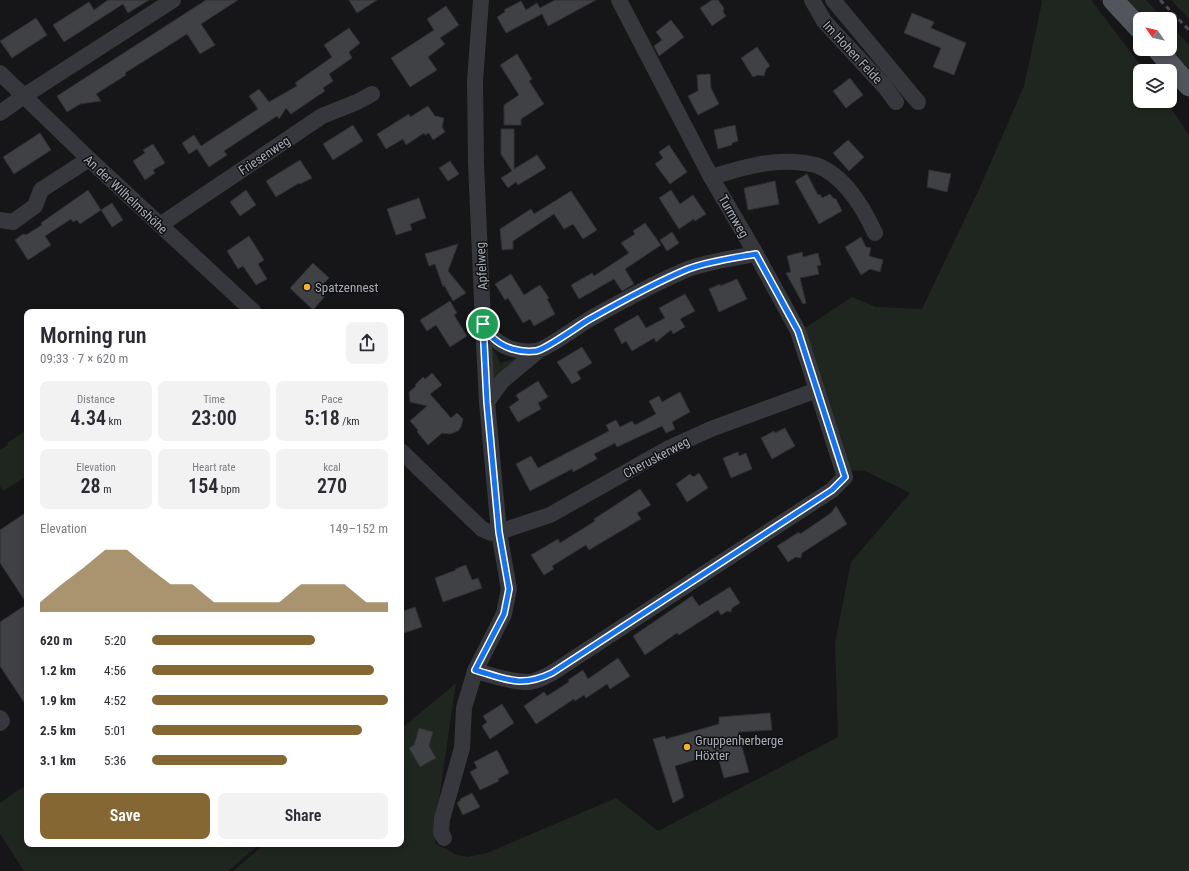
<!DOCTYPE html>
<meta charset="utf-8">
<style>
:root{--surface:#fff;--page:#f2f2f3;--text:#2b2b33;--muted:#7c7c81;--accent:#856733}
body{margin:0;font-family:"Roboto Condensed",sans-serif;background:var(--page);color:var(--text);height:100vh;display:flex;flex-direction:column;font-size:15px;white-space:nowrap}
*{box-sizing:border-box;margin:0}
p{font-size:13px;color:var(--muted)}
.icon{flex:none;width:22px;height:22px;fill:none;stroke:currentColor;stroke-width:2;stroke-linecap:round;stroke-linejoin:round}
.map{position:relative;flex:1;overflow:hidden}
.side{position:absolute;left:24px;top:309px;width:380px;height:538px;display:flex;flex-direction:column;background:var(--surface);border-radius:8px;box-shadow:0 2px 6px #0003}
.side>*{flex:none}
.needle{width:26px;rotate:304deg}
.fabs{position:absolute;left:1133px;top:12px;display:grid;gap:8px}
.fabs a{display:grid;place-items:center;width:44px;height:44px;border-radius:8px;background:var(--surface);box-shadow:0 2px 6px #0003;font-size:20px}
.pin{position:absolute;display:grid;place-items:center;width:34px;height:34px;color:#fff;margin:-17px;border:2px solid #fff;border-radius:50%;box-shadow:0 1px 4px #0007}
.round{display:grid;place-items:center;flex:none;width:42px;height:42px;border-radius:8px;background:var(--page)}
.summary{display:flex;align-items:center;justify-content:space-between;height:68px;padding:0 16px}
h1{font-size:22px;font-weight:600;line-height:30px}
.figures{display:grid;grid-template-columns:repeat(3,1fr);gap:6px;height:68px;padding:4px 16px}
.figures div{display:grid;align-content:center;border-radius:8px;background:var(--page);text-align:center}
.figures b{font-size:20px;font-weight:600}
.figures small{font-size:11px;font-weight:400}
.figures p{font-size:11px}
.chart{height:112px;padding:8px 16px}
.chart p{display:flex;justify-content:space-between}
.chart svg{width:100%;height:72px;margin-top:4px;fill:var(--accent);opacity:.7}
.primary-button{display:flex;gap:8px;margin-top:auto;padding:8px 16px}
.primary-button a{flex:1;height:46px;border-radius:8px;background:var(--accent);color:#fff;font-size:16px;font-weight:600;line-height:46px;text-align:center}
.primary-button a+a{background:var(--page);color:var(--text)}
ul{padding:0 16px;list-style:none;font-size:13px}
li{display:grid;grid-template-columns:64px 48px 1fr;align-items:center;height:30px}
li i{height:10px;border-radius:5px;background:var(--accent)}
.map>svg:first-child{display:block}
.green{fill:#1e261f}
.building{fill:#404145;stroke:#303034}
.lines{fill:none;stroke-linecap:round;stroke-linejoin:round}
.minor{stroke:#37383d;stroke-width:16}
.major{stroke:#53555c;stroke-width:21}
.rail{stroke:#4a4c52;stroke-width:3;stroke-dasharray:5 4;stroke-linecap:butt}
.route-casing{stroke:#fff;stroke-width:8}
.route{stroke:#1a73e8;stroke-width:5}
.poi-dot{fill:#f2b134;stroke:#111113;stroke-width:1.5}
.labels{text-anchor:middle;stroke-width:3;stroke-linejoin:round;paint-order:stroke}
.street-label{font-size:13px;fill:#a8adb8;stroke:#111113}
.poi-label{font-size:13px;fill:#a8adb8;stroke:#111113;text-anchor:start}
</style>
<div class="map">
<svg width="1189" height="871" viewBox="0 0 1189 871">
<rect width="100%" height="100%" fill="#161618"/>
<!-- green -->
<g class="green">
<polygon points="1041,0 1091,0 1145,71 1140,71 1140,101 1166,101 1189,135 1189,871 233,871 265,844 401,844 401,729 456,683 437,813 435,843 455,854 467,857 487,853 616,798 658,831 838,737 835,643 851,562 910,493 865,471 851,470 805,328 852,297 876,307 922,309 981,185 1024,86 1042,2"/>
<polygon points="1127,0 1146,0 1164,19 1144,19"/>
<polygon points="1171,0 1189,0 1189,19"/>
<polygon points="1170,25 1189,45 1189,69 1170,48"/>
<polygon points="482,344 495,352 500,363 523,356 499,374 484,387"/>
<polygon points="27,430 27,476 3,491 0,486 0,450 8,445 7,443"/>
<polygon points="27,784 27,844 260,844 228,871 24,871 0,834 0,803"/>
</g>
<!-- building -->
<g class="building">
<polygon points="108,0 149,0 128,13 123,4 64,42 53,25 89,2 94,10"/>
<polygon points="206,0 238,0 201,24 215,45 200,54 187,34 125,73 126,75 96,94 101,101 80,104 67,112 57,96"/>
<polygon points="349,0 377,0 357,13"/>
<polygon points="555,0 596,0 548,26 542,14 506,33 497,17 505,12 504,10 521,1 526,10 537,3 540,8"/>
<polygon points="712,0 718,0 724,8 723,12 726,16 712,26 700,8"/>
<polygon points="446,6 459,25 440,38 445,44 428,57 437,70 410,87 391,58 434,30 427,19"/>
<polygon points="912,13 934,22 931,28 966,43 954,75 933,67 941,48 904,33"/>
<polygon points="36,18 47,35 12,58 0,41"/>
<polygon points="671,20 684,37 659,56 654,46 662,40 656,32"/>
<polygon points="349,28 360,43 349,52 352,58 329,74 333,81 323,88 325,91 291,114 286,108 279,119 277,116 224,151 227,155 209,167 197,149 189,154 182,143 194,135 201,146 258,109 249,96 259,89 269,102 297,86 295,83 332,57 324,45"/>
<polygon points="757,47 770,66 766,69 764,76 758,75 753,77 741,58"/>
<polygon points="517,54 532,79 529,81 544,104 521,119 521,125 504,125 504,105 519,95 500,65"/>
<polygon points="710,74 711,88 719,104 698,115 688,96 698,91 697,75"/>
<polygon points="850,78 863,95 846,108 833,91"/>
<polygon points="428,106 435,116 444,118 442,127 445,132 433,140 429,133 425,135 424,133 406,145 403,139 386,149 377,134 409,114 410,117"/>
<polygon points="353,125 363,141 333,160 323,144"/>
<polygon points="735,125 738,141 732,143 732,145 718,149 714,130"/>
<polygon points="501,129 514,129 514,169 537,155 546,168 518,185 516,182 508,188 501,178 512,171 501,154"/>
<polygon points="40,133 51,150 14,174 3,157"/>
<polygon points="848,140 864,157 849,171 833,153"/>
<polygon points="153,144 165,163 153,170 155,173 145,180 133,161 145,153 143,150"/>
<polygon points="669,145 687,172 670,184 655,164 663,158 659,152"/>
<polygon points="300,160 312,178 300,184 299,183 276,197 266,181"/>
<polygon points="450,161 459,174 448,181 439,168"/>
<polygon points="929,170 951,174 947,192 927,187"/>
<polygon points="807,174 818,195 820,194 822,198 830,194 833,198 836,199 842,211 819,224 795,181"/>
<polygon points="775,181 779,204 748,210 744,188"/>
<polygon points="88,190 101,210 80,224 77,220 73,222 71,219 45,236 51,245 28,260 15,240 23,234 26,235 42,225 41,223"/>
<polygon points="246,190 256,205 240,216 230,202"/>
<polygon points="671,190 680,204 693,195 706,214 695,221 694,219 679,229 659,198"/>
<polygon points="571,191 597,230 583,239 573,224 564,229 554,214 513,241 513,249 502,250 500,229 531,209 534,214"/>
<polygon points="419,198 426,218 410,224 412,230 396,235 387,209"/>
<polygon points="112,203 123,220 112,227 101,210"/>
<polygon points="645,223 661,245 625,269 634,284 622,291 614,279 579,299 571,285 592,273 594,276 629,253 621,243 635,234 633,231"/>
<polygon points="672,232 679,243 667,251 660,240"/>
<polygon points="249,236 264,260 258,264 267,279 256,285 243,266 238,269 227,251"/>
<polygon points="861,237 866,247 871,248 869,256 883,260 880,272 870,269 861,275 845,247"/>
<polygon points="458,244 448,271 466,293 453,301 444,285 443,287 435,264 429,266 425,254"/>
<polygon points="802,252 803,257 818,253 821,265 817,266 819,274 800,278 806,303 803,304 786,273 791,272 787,256"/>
<polygon points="313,263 329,278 318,289 325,296 313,310 290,288"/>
<polygon points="511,274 524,295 540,285 549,298 547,299 555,314 534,326 530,319 523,323 508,298 505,300 495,284"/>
<polygon points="737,279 747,299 719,312 709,289 720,284 720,286"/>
<polygon points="685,294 695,311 680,319 685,327 673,334 671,330 656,342 654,338 632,351 626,341 622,344 614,329 638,315 646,328 665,318 659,308"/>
<polygon points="450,301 457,313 454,315 467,336 450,347 436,325 427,331 420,320"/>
<polygon points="582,347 592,363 577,372 581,379 572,384 557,362"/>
<polygon points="432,373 442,385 430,394 451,418 457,413 463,419 461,427 458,431 450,434 442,433 428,445 417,432 418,430 410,421 427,406 410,402 409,392 416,386 415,385 423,377 425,379"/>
<polygon points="538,381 548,397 538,403 541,409 518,422 509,407 519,400 516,395"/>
<polygon points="680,392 690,412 672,422 675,429 666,433 662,426 617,447 615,443 594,454 597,459 573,472 572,469 530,491 516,464 531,456 538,468 609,431 606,425 616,420 620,427 632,421 635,425 656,414 649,401 659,396 662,402"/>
<polygon points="785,428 795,446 772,459 761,438 774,431 775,433"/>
<polygon points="738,452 739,456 746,453 752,469 731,478 723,458"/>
<polygon points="699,473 708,488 687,502 676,484 690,474 693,477"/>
<polygon points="640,489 651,505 637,513 641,519 589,550 586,545 552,566 554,569 544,575 531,555 558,539 560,543 595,521 594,519"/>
<polygon points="836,506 847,524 802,553 801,558 796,557 788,562 777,546 799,532 800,534 831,513"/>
<polygon points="27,512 27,604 0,563 0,530"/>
<polygon points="466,565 472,580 478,578 482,588 443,602 435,578 456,570 455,569"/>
<polygon points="730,587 740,603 732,608 731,612 727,611 721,615 718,610 679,635 677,633 645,655 633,636 692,596 699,606"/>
<polygon points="27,604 27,707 0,666 0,622"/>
<polygon points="415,607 422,627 401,634 401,612"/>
<polygon points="618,658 630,676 610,689 607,684 586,698 584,695 575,701 574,699 536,724 524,706 544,692 547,696 569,682 568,680 583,670 588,679"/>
<polygon points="502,704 514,723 490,739 482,726 487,722 483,716"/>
<polygon points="770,713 772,730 738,732 749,772 724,778 717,753 675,766 684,797 673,803 653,739 665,736 666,739 719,724 719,717"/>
<polygon points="419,728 433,732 429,746 436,758 420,767 409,748 414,745"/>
<polygon points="497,750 509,773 498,779 499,781 480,790 470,772 477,768 474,762"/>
<polygon points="472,793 480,807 463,815 457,803 461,800 460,799"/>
</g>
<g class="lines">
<!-- minor -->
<g class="minor">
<polyline points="812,0 824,21 885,87 896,102"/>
<polyline points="833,0 918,102"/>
<polyline points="0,73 89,159 254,312"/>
<polyline points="0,113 24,96 173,0"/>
<path d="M711,177C742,168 772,158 804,163C808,164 813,164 816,165C845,176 863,207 875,233"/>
<polyline points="0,220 13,222 35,206 41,190 89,159"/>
<polyline points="160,225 322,116 357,102 372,94"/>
<path d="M483,324C486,328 488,334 492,337C503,348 520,353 536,351C545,350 578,326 588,320C620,302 654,283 688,269C710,261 734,258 756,254"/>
<polyline points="487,402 502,381 538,351"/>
<polyline points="401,451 482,529 491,533 499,532 550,515 669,448 711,429 817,390"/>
<path d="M475,671C492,675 509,682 528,682C536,682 544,677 552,673L832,490L845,477L798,331L756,254L711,177L619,0"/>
<polyline points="0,718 2,721 0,723"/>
<polyline points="444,838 441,832 442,819 462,748 464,708 475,671 504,614 509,589 499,532 487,402 483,324 476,163 475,81 481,0"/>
</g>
<!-- major -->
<g class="major">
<polyline points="1113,0 1140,29"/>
<polyline points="1157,49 1189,86"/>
</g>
<!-- rail -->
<polyline class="rail" points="1160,0 1189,30"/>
</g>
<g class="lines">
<defs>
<path id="route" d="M756,254L798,331L845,477L832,490L552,673C521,688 506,679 475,670L504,614L509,589L499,532L487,402L483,324C486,328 488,334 492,337C503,348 520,353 536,351C545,350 578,326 588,320C620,302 654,283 688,269C710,261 734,258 756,254Z"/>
</defs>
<!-- route casing -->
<use href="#route" class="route-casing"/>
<!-- route -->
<use href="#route" class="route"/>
</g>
<!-- markers -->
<g class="poi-dot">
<circle cx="307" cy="287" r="4"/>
<circle cx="687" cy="747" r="4"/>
</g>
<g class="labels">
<!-- street labels -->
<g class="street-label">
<text transform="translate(853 52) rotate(47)" y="5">Im Hohen Felde</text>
<text transform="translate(264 155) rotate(-34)" y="5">Friesenweg</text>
<text transform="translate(126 194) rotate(43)" y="5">An der Wilhelmshöhe</text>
<text transform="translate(734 216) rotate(60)" y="5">Turmweg</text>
<text transform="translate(481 266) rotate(-93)" y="5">Apfelweg</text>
<text transform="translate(656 457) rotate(-28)" y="5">Cheruskerweg</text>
</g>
<!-- poi labels -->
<g class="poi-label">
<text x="315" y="292">Spatzennest</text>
<text x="695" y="745">Gruppenherberge<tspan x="695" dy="15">Höxter</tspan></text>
</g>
</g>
</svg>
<div class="fabs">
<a><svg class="needle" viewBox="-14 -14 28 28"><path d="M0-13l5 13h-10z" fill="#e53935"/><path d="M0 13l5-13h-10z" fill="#7c7c81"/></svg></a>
<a><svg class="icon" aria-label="layers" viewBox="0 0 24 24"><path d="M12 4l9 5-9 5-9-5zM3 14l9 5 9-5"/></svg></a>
</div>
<div class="pin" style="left:483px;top:324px;background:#1e9e55"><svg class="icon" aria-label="arrive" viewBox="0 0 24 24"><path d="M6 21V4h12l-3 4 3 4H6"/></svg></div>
<section class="side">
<div class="summary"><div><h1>Morning run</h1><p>09:33 · 7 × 620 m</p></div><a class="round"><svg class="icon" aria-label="share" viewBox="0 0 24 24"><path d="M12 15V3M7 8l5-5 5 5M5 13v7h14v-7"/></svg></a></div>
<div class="figures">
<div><p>Distance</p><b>4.34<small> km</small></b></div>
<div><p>Time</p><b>23:00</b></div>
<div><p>Pace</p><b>5:18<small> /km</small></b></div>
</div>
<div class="figures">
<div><p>Elevation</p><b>28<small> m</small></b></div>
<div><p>Heart rate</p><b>154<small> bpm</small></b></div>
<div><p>kcal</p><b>270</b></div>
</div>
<div class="chart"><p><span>Elevation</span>149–152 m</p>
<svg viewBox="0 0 160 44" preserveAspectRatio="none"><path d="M0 44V38L10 27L20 17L30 6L40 6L50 17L60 27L70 27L80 38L90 38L100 38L110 38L120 27L130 27L140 27L150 38L160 38V44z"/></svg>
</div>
<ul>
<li><b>620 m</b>5:20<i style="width:69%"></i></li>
<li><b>1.2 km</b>4:56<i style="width:94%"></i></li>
<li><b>1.9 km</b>4:52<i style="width:100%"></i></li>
<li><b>2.5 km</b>5:01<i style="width:89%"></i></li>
<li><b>3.1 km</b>5:36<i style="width:57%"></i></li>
</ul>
<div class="primary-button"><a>Save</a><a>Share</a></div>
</section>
</div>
